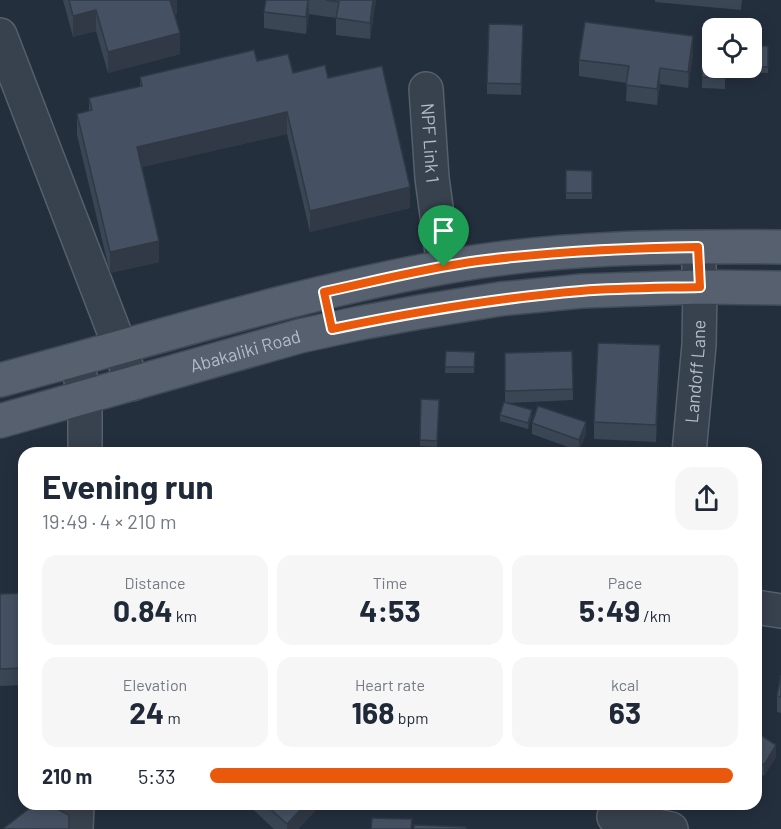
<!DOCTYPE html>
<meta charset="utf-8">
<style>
:root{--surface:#fff;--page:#f6f6f7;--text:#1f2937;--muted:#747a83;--accent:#ea580c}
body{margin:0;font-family:Barlow,sans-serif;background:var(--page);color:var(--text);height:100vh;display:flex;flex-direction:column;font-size:22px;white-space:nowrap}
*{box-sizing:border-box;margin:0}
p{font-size:20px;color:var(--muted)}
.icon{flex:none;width:33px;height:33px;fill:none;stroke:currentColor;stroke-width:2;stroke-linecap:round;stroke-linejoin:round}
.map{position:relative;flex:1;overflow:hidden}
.details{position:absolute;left:18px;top:447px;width:744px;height:363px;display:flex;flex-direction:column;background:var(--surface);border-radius:18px;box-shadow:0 3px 15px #0003}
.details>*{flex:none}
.controls{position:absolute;left:702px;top:18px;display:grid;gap:12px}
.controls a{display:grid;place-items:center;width:60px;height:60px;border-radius:12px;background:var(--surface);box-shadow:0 3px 15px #0003;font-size:30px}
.pin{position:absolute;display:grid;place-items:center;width:51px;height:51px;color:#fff;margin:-62px -26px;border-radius:50% 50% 50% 0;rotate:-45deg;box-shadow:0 0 6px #0007}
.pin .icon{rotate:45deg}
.round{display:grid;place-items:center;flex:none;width:63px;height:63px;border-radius:18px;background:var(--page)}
.head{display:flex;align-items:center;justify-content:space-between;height:102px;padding:0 24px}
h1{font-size:33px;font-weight:700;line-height:45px}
.stats{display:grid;grid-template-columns:repeat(3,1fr);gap:9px;height:102px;padding:6px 24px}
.stats div{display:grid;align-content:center;border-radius:15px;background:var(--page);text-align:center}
.stats b{font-size:30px;font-weight:700}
.stats small{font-size:16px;font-weight:400}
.stats p{font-size:16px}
ul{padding:0 24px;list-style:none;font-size:20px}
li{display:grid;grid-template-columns:96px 72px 1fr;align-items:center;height:45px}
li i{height:15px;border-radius:8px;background:var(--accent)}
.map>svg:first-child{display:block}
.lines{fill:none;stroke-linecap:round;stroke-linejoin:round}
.minor-casing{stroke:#565f6c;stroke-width:36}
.major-casing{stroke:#414a57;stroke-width:36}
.minor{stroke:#38414e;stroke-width:33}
.major{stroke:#56606e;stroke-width:33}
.wall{fill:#3b4654}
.shaded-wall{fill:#303945}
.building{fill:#455162;stroke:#303945;stroke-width:1.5}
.route-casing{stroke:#fff;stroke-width:12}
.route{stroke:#ea580c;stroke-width:8}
.labels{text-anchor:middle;stroke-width:4.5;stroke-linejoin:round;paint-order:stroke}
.street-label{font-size:18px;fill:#b4bcc9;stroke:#1d2633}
</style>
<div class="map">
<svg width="781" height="829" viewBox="0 0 781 829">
<rect width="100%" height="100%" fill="#242f3e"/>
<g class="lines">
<defs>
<g id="minor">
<polyline points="0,35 120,347 132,384"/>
<path id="s1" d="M426,89L432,178L444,267"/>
<polyline points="76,360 85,396 85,453"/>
<path id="s2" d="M689,453L699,345L700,287L698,247"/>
<polyline points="756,607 781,611"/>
<polyline points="614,817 671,829"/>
<polyline points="76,829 77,804"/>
</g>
<g id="major">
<path d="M0,380C148,341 294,294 445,267C554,247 671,246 781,247"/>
<path id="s3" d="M0,421L300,336L360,323L420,312L500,299L582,291L700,287L781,288"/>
</g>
</defs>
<!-- minor casing -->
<use href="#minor" class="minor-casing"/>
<!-- major casing -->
<use href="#major" class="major-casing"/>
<!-- minor -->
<use href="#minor" class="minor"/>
<!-- major -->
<use href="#major" class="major"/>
</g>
<!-- wall -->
<g class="wall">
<polygon points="63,0 177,0 177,14 175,15 180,54 108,73 96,31 73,37"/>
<polygon points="266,0 376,0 370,39 336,35 336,18 309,14 306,34 264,28 264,12"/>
<polygon points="655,0 742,0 741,10 655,2"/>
<polygon points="523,25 521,95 487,94 487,83"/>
<polygon points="703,39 725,68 725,89 702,88"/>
<polygon points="752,46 768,46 768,73 736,72 736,68 752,68"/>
<polygon points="693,53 688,88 660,84 657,105 626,101 627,83 579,76 579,60"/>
<polygon points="257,61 293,73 328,78 410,208 310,232 287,134 142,167 159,262 110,273 77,135 77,114 89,111 89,98 140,87 140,77"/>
<polygon points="566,170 592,171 592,199 566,199"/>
<polygon points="446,351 475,352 474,373 445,373"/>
<polygon points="572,351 573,400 506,403 532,416 528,429 500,421 500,415 505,402 505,353"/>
<polygon points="660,362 656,442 594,439 594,422"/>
<polygon points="421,399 439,400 437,447 420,446"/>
<polygon points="532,423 586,434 579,451 532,434"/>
<polygon points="24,593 24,685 0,686 0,594"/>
<polygon points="781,675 781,713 777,712 777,696"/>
<polygon points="756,732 776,757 764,776 756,771"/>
<polygon points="247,804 315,804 315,811 298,829 274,829"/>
</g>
<!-- shaded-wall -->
<g class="shaded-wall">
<polygon points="169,0 177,0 177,14 169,17"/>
<polygon points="308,0 309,14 306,34 306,17"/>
<polygon points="373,0 376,0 370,39 370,23"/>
<polygon points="96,10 96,31 73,37 73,16"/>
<polygon points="180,33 180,54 108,73 108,52"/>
<polygon points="693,36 693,53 688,88 688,72"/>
<polygon points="660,68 660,84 657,105 657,89"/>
<polygon points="287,112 287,134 137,168 137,147"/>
<polygon points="410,187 410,208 310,232 310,211"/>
<polygon points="159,241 159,262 110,273 110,252"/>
<polygon points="660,345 660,362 656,442 656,425"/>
<polygon points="532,410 532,416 528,429 528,423"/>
<polygon points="586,422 586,434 579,451 579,440"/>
<polygon points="776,745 776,757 764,776 764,765"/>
<polygon points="306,804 315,804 315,811 298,829 287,829 287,824"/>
</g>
<!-- building -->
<g class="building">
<polygon points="69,0 170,0 180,33 108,52 96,10 73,16"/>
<polygon points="266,0 308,0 306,17 264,12"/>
<polygon points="325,0 373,0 370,23 336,18 339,2"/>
<polygon points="585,22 693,36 688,72 660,68 657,89 626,85 629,66 579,60"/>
<polygon points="489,24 523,25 521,84 487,83"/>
<polygon points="703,39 712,40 712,68 725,68 725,78 702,77"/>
<rect x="752" y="46" width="16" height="21"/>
<polygon points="254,50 257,61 288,54 293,73 325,65 328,78 382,66 410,187 310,211 287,112 137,147 159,241 110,252 77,114 92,110 89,98 142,86 140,77"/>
<polygon points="566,170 592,171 592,193 566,193"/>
<polygon points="598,343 660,345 656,425 594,422"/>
<polygon points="446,351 475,352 474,367 445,367"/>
<polygon points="572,351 573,389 505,391 505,353"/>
<polygon points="421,399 439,400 437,441 420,440"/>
<polygon points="504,402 532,410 528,423 500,415"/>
<polygon points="538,406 586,422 579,440 532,423"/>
<polygon points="24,593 24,668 0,669 0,594"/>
<polygon points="781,675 781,697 777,696"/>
<polygon points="756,732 776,745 764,765 756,760"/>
<polygon points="35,804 47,804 69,815 69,829 5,829 4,828"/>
<polygon points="265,804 306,804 287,824"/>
<polygon points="372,818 412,819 411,829 371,829"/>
<polygon points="414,825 466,827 466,829 414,829"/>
</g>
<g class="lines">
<defs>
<path id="route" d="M698,247L700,287C660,288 620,288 581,291C497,298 414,312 332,329L324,292C375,281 426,268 478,261C551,252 624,248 698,247Z"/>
</defs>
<!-- route casing -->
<use href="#route" class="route-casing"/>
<!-- route -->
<use href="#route" class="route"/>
</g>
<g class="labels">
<!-- street labels -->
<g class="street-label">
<text dy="6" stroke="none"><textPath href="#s1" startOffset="54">NPF Link 1</textPath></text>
<text dy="6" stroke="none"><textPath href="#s3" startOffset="255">Abakaliki Road</textPath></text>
<text dy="6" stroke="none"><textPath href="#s2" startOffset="82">Landoff Lane</textPath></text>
</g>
</g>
</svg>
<div class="controls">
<a><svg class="icon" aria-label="locate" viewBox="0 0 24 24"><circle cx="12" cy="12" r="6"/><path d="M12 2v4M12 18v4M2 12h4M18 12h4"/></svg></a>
</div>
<div class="pin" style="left:444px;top:267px;background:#1e9e55"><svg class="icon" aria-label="arrive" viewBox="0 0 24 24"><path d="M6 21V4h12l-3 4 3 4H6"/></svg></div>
<section class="details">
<div class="head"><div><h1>Evening run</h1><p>19:49 · 4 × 210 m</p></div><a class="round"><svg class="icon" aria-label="share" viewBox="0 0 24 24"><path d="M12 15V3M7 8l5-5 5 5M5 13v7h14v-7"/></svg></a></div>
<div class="stats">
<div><p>Distance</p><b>0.84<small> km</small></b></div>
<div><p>Time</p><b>4:53</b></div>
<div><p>Pace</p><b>5:49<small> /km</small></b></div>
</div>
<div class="stats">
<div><p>Elevation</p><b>24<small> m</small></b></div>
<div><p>Heart rate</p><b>168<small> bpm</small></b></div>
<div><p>kcal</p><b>63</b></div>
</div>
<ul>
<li><b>210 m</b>5:33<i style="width:99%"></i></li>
</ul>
</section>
</div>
